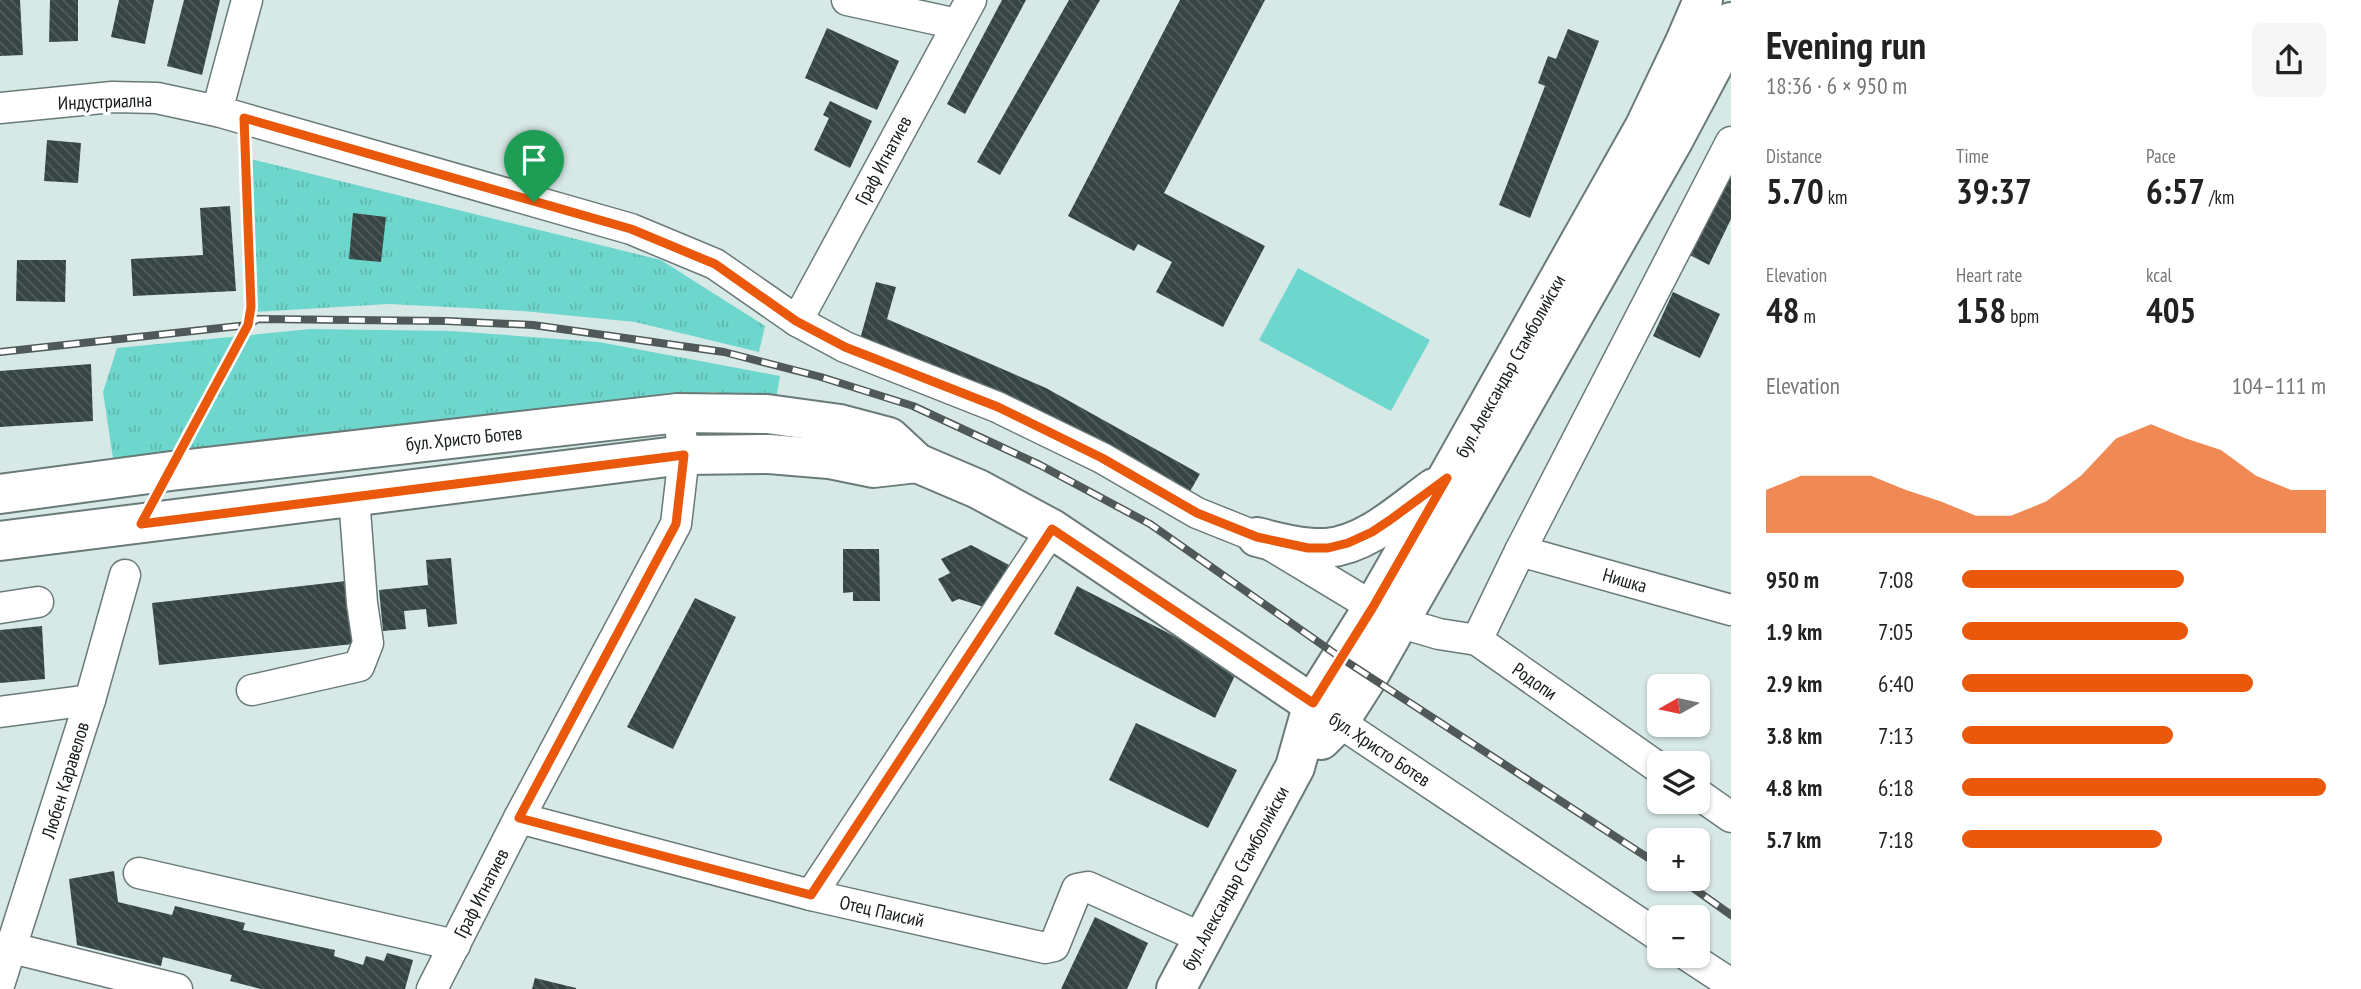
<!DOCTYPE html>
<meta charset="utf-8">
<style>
:root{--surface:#fff;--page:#f6f6f6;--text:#222;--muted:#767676;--accent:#ea580c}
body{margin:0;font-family:"PT Sans Narrow",sans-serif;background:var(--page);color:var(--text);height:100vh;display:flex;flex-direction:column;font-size:26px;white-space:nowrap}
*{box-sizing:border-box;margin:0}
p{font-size:23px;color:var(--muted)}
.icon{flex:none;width:38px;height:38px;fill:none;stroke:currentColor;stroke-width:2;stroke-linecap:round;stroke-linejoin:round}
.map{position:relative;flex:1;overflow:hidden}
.details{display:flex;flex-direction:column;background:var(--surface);width:630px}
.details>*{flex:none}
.needle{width:46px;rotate:261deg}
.controls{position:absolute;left:1647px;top:674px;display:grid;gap:14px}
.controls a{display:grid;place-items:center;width:63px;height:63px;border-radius:10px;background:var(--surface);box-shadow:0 2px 5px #0004;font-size:35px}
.pin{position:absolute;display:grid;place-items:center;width:60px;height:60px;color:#fff;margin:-72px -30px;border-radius:50% 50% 50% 0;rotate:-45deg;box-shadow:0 0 7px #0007}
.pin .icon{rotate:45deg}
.round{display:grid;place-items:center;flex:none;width:74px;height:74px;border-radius:10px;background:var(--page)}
.summary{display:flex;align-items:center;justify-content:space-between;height:119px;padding:0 35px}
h1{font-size:38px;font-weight:700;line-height:52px}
.metrics{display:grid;grid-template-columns:repeat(3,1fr);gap:10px;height:119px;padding:7px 35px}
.metrics div{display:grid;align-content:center}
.metrics b{font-size:35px;font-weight:700}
.metrics small{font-size:19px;font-weight:400}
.metrics p{font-size:19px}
.chart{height:196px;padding:14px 35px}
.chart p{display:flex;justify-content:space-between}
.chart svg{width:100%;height:126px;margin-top:7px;fill:var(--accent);opacity:.7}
ul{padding:0 35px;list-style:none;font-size:23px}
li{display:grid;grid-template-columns:112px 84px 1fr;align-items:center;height:52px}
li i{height:18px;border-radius:9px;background:var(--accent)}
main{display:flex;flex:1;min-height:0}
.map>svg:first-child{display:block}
.grass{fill:url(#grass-tufts)}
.park{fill:#6ed7cd}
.building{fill:url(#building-back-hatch)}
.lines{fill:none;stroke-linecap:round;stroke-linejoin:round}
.minor-casing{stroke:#697a78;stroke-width:33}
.major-casing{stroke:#697a78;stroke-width:42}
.path{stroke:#818e8c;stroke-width:4.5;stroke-dasharray:3.5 5;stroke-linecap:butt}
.minor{stroke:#fff;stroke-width:30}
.major{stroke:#fff;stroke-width:38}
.rail-casing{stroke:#505958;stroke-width:8}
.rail{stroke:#fff;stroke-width:5;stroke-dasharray:16;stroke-linecap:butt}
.route-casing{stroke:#fff;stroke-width:14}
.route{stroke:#ea580c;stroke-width:9}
.labels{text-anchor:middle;stroke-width:7;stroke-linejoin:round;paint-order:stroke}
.street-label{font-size:19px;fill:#151b1a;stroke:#fff}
</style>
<main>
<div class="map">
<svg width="1731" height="989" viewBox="0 0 1731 989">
<defs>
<pattern id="grass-tufts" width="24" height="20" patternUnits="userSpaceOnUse" patternTransform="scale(1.75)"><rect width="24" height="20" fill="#6ed7cd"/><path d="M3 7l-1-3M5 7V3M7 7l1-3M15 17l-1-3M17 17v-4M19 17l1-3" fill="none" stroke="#5eb8af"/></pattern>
<pattern id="building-back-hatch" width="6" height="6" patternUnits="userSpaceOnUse" patternTransform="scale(1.75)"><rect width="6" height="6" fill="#364543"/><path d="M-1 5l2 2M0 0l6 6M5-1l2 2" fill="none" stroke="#505d5b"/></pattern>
</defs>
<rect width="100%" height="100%" fill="#d7e9e7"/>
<!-- grass -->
<g class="grass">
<polygon points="247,158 661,260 765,326 759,352 635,322 523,311 389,304 252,312"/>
<polygon points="311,329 452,331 599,342 780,376 776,399 713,392 622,399 114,465 103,392 117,348"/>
</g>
<!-- park -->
<polygon class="park" points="1298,268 1430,340 1391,411 1259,340"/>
<!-- building -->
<g class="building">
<polygon points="0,0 20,0 23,55 0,56"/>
<polygon points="50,0 78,0 78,41 49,42"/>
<polygon points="119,0 154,0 145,44 111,37"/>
<polygon points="184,0 220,0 202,75 167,66"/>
<polygon points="1002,0 1026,0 965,114 947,104"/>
<polygon points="1069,0 1100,0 1000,175 977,162"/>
<polygon points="1180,0 1265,0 1164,193 1265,246 1223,327 1156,292 1172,262 1138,244 1134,251 1068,216"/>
<polygon points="827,28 899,61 877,110 805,78"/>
<polygon points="1568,29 1599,41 1530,218 1499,205 1545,86 1538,83 1548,56 1556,59"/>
<polygon points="830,101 872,121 850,168 814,150 829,118 823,115"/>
<polygon points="47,140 81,143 78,183 44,181"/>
<polygon points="1731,173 1731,219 1709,265 1682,251"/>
<polygon points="230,206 236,291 133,296 131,259 203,255 200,208"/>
<polygon points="353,213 386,217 381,262 349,259"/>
<polygon points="17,260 66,260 65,302 16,301"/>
<polygon points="876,282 896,287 887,319 1046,388 1200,474 1189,493 860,339"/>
<polygon points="1673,292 1720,314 1700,358 1653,336"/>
<polygon points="91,364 93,421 0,427 0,371"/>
<polygon points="971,545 1011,566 987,608 959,599 952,602 938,579 950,573 941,559"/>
<polygon points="843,549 879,549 880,601 853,601 853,592 843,593"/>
<polygon points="451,558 457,624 428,627 426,609 404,611 406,629 383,631 379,590 428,585 426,560"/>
<polygon points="346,581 353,644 159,665 152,603"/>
<polygon points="1077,586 1238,669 1215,718 1054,634"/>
<polygon points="695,598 736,617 673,749 627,727"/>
<polygon points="42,626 45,679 0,683 0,630"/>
<polygon points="1136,723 1237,770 1208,828 1109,780"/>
<polygon points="114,871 118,902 172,915 175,906 245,923 243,930 335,950 334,956 363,965 366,956 384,961 387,953 413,960 405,989 261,989 230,981 232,975 163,957 161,966 77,945 69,879"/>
<polygon points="1095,917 1148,943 1127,989 1061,989"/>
<polygon points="535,978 576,988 576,989 532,989"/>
</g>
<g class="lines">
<defs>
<g id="minor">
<polyline points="847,0 957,24"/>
<polyline points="0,108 112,97 157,98 217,111 631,229 715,264 797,321 845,347 997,407 1102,458 1197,513 1257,537 1398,622 1439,634 1477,640 1659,768"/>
<polyline points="217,111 247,0"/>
<polyline points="797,321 971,0"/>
<polyline points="1520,551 1731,610"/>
<polyline points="0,608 38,602"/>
<polyline points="1477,640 1520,551 1731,142"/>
<polyline points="252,690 359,666 368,643 362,603 354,497"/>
<polyline points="0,712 90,700"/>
<polyline points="1339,722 1659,936"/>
<polyline points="1698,794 1731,817"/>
<polyline points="519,818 811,895 1045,948 1054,946 1077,889 1088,887 1202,938"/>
<polyline points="139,873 455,945"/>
<polyline points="811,895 1052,529"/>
<polyline points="12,948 177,989"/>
<polyline points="1688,956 1731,984"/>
<polyline points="0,982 90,700 125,575"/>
<polyline points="432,989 519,818 676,524 684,455 678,413"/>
</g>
<g id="major">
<polyline points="0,494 171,471 678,413 767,414 840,424 889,437 917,463 978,489 1052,529 1339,722"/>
<path d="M1257,537C1280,543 1303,549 1327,548C1368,544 1402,511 1434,488"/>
<polyline points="0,541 684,455 769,454 829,459 873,468 917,463"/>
<polyline points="1321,740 1339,722 1369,675 1674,139 1717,58 1731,22"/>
<polyline points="1176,989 1295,767 1313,703 1373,607 1447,478 1645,126 1685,42 1703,0"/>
</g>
</defs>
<!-- minor casing -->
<use href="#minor" class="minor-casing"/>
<!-- major casing -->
<use href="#major" class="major-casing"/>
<!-- path -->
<polyline class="path" points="190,435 248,325 251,307 245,147"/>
<!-- minor -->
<use href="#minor" class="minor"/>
<!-- major -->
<use href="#major" class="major"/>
<defs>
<g id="rail">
<polyline points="0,352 248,325 258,319 447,321 533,325 724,352 821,377 913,406 1040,465 1150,524 1341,658 1659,865"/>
<polyline points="1679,878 1731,915"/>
</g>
</defs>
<!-- rail casing -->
<use href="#rail" class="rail-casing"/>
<!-- rail -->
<use href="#rail" class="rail"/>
</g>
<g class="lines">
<defs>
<polygon id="route" points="244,118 631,229 715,264 796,321 845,347 998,407 1102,458 1197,513 1257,537 1308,548 1328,548 1348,543 1372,532 1390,520 1447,478 1373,607 1313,703 1052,529 811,895 519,818 676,524 684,455 141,524 248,325 251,307"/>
</defs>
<!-- route casing -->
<use href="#route" class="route-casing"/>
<!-- route -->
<use href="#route" class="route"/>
</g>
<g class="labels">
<!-- street labels -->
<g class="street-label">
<text transform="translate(105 101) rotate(-2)" y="7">Индустриална</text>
<text transform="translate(883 160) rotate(-62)" y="7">Граф Игнатиев</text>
<text transform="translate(1510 366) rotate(-61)" y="7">бул. Александър Стамболийски</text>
<text transform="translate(464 438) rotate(-6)" y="7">бул. Христо Ботев</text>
<text transform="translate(1625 580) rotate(16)" y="7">Нишка</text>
<text transform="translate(1535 681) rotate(35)" y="7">Родопи</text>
<text transform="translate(1380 749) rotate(34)" y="7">бул. Христо Ботев</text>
<text transform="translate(65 780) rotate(-73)" y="7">Любен Каравелов</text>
<text transform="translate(1235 878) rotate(-62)" y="7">бул. Александър Стамболийски</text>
<text transform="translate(481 893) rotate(-63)" y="7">Граф Игнатиев</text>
<text transform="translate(882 911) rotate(13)" y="7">Отец Паисий</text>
</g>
</g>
</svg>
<div class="controls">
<a><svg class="needle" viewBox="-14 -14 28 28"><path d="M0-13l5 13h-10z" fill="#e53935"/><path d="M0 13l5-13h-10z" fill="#767676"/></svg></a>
<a><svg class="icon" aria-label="layers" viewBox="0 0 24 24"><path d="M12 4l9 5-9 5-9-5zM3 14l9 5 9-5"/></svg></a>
<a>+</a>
<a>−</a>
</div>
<div class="pin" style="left:534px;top:202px;background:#1e9e55"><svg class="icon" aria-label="arrive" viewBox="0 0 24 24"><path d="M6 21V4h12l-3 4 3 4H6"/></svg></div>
</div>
<section class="details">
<div class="summary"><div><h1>Evening run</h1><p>18:36 · 6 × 950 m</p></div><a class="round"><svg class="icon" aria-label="share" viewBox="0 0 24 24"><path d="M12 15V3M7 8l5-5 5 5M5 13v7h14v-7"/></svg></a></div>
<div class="metrics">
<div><p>Distance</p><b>5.70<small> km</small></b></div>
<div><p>Time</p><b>39:37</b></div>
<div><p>Pace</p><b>6:57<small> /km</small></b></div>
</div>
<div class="metrics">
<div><p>Elevation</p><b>48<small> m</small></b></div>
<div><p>Heart rate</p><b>158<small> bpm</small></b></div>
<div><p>kcal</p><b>405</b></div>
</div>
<div class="chart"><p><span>Elevation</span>104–111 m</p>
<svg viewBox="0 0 160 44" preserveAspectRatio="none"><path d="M0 44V29L10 24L20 24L30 24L40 29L50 33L60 38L70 38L80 33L90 24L100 11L110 6L120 11L130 15L140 24L150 29L160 29V44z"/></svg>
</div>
<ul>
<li><b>950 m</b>7:08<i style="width:61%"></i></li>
<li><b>1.9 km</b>7:05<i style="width:62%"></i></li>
<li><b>2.9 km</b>6:40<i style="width:80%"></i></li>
<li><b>3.8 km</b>7:13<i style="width:58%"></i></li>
<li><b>4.8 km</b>6:18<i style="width:100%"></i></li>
<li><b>5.7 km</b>7:18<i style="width:55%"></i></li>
</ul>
</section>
</main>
